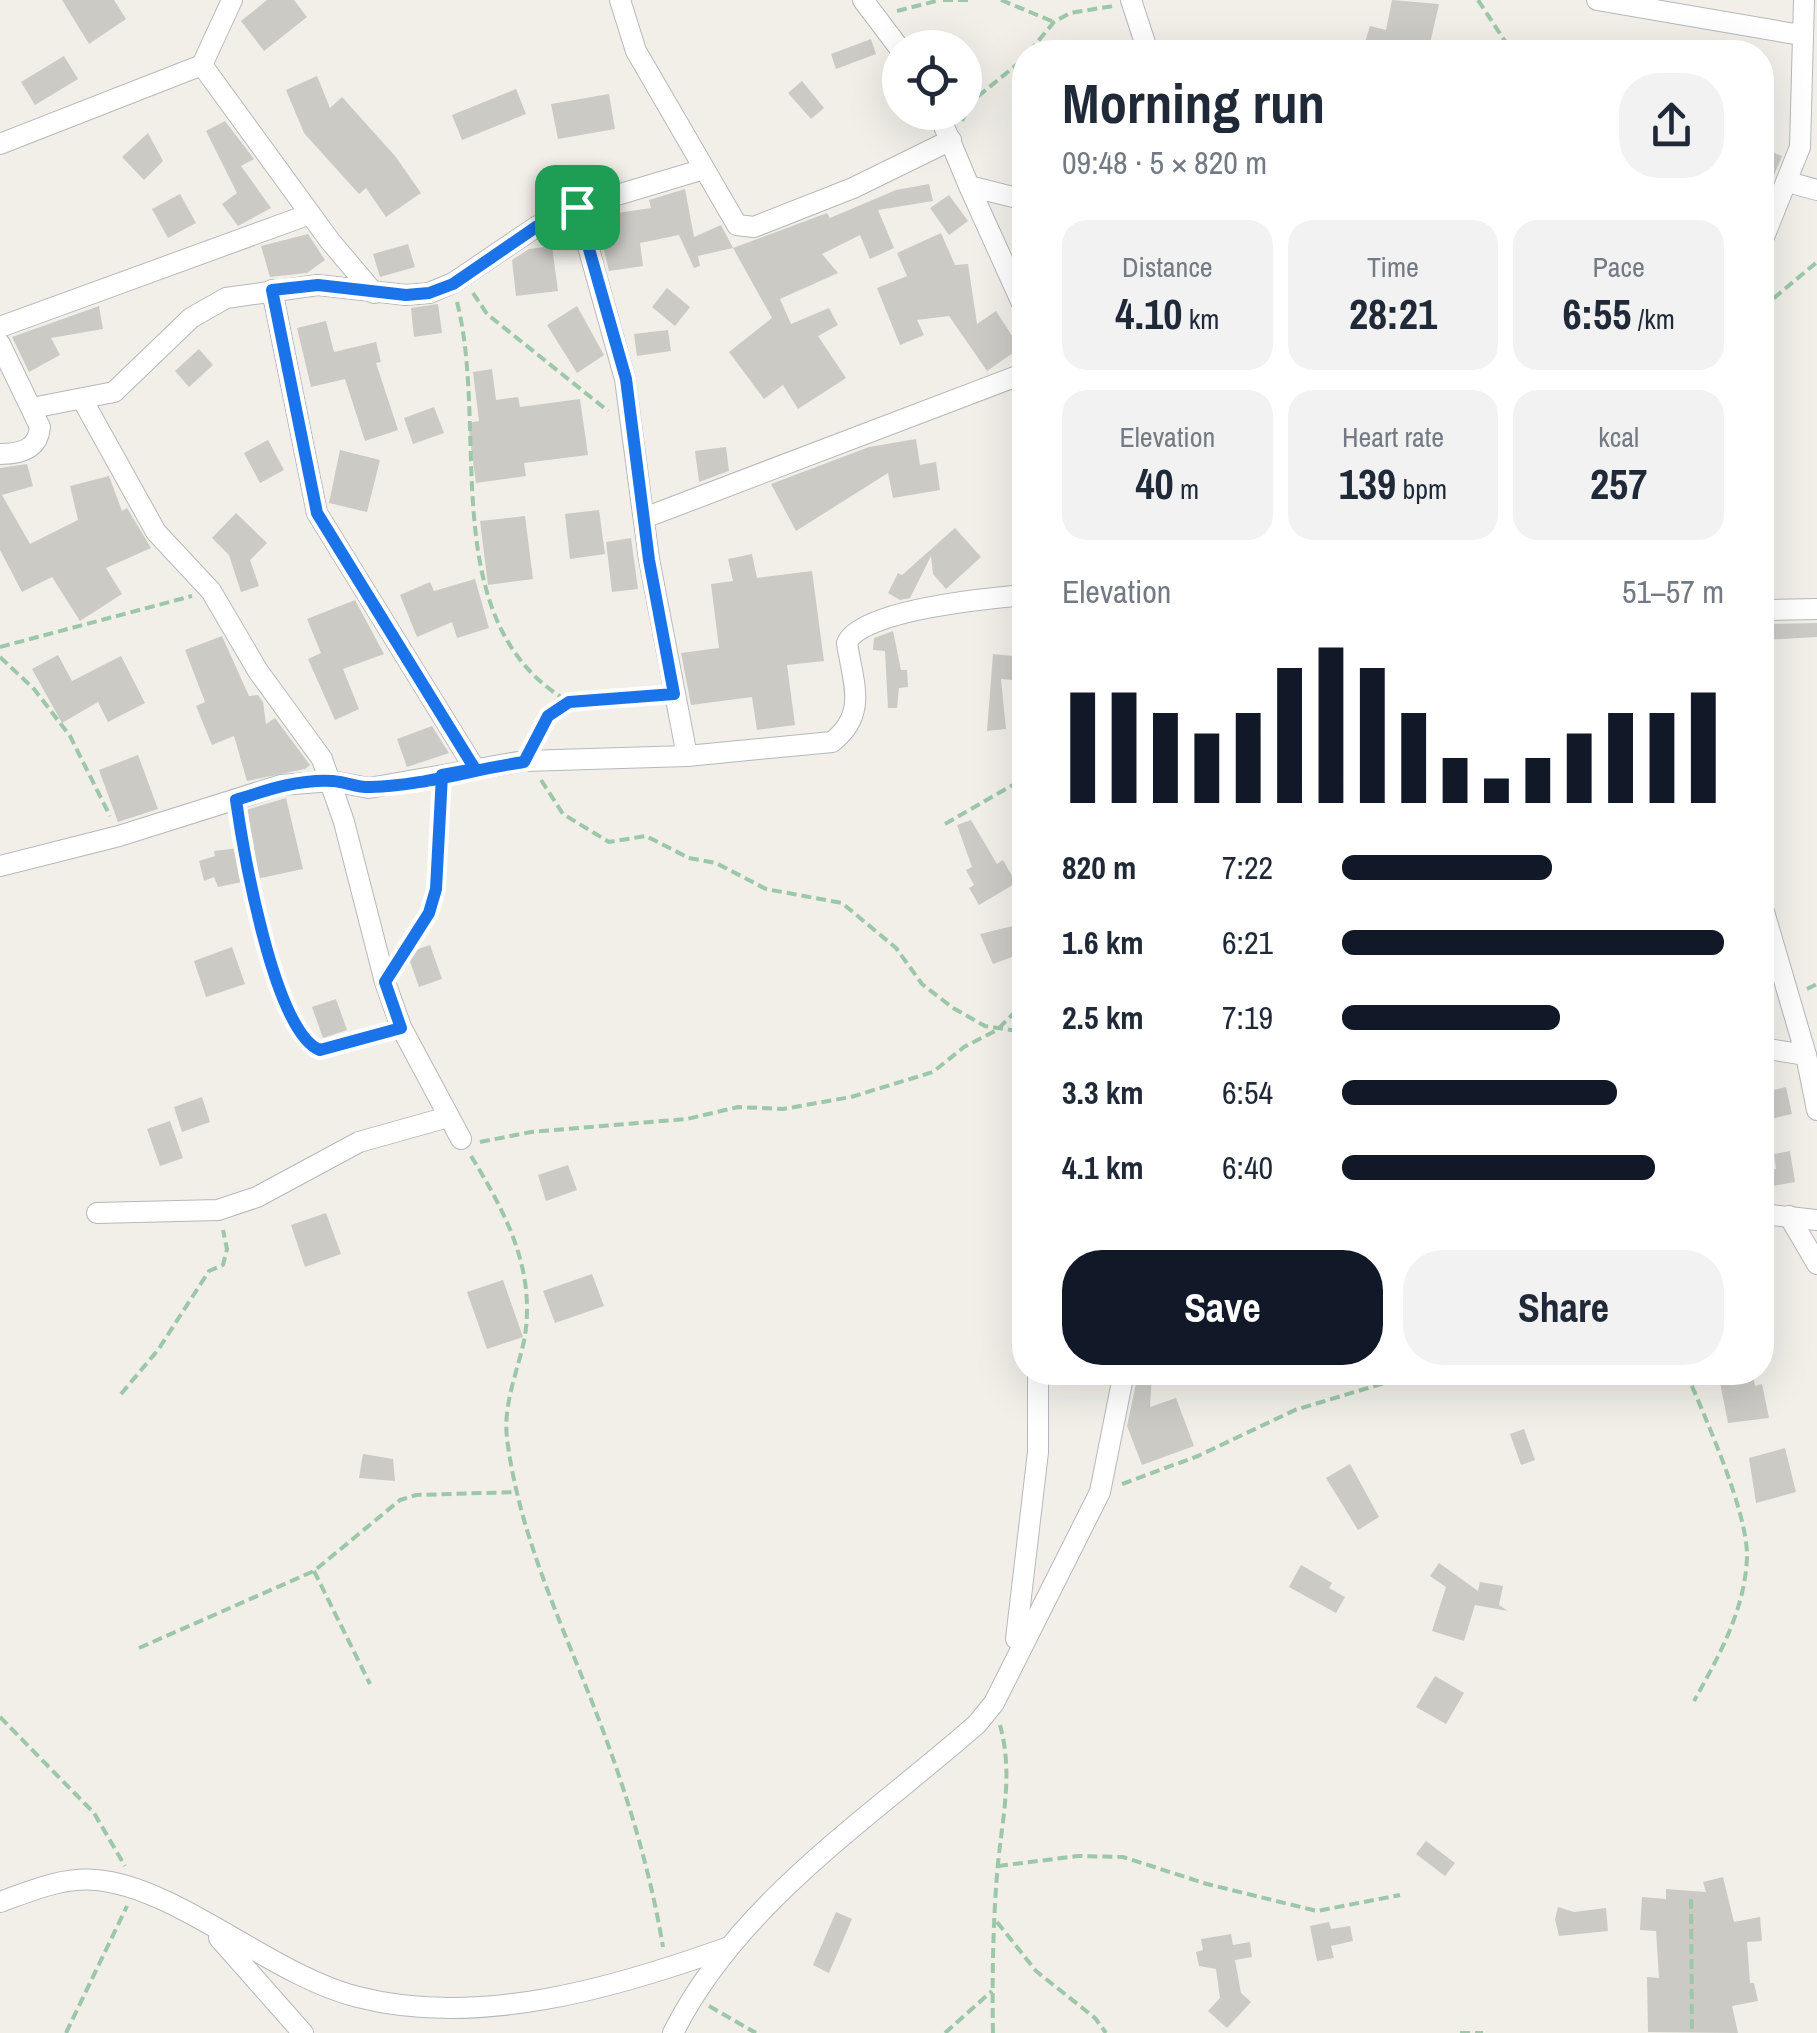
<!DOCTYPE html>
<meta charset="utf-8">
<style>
:root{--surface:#fff;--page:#f2f2f3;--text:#1f2937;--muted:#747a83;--accent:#111827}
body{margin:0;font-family:"Archivo Narrow",sans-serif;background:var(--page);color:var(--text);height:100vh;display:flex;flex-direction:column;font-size:38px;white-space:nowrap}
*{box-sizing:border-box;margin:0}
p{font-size:32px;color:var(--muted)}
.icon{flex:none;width:55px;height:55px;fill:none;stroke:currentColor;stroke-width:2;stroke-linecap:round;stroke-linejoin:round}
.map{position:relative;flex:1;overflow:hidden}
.side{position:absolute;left:1012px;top:40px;width:762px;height:1345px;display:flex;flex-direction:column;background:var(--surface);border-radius:40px;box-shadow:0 10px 40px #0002}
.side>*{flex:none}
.fabs{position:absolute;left:882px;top:30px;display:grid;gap:20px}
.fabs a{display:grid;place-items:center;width:100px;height:100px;border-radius:50%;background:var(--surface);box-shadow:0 10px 40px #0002;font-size:50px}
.pin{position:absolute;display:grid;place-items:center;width:85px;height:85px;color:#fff;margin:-42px;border-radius:20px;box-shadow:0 5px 15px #0006}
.round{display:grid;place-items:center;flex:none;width:105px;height:105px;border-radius:40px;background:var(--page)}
.overview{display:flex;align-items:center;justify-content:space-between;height:170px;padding:0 50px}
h1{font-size:55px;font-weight:800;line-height:75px}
.metrics{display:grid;grid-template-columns:repeat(3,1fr);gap:15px;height:170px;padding:10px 50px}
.metrics div{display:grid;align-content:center;border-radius:25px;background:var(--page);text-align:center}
.metrics b{font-size:42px;font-weight:800}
.metrics small{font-size:28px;font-weight:400}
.metrics p{font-size:28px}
.chart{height:280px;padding:20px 50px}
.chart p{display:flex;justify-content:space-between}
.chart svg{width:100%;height:180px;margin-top:10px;stroke:var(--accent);stroke-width:6}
.primary-button{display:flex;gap:20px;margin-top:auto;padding:20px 50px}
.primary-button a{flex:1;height:115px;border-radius:40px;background:var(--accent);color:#fff;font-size:40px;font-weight:800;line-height:115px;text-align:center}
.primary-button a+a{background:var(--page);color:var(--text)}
ul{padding:0 50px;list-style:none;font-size:32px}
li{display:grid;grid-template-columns:160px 120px 1fr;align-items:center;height:75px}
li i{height:25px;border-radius:12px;background:var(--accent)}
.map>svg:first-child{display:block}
.building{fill:#cccac5}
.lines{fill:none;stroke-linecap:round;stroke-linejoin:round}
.street-casing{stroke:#b5b8bc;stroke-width:22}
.path{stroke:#9cc7a9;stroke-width:4;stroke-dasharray:10 5;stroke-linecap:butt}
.street{stroke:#fff;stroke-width:20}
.route-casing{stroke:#fff;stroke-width:20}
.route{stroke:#1a73e8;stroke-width:12}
</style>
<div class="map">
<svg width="1817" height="2033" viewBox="0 0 1817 2033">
<rect width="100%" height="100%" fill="#f1efe8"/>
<!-- building -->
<g class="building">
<polygon points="62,0 114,0 126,19 89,44"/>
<polygon points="267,0 294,0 307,17 264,51 241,21"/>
<polygon points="1392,0 1439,4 1428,52 1363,49 1370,26 1386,30"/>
<polygon points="871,39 876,54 836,69 831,54"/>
<polygon points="64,56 78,79 35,105 21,82"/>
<polygon points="317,76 330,108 342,97 395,156 421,193 386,217 366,188 359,194 304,133 286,90"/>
<polygon points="802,81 824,108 811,119 788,93"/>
<polygon points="516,89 526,114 462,140 452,115"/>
<polygon points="609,94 615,129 558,139 551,104"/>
<polygon points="225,121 254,159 241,166 271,208 238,226 222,204 237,193 206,131"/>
<polygon points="148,133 163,161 144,180 122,157"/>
<polygon points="1762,148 1782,156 1762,204"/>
<polygon points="929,184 933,201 878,210 894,248 870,259 860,235 822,254 838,273 780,299 791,324 829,308 838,325 818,336 846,378 798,409 783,385 764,399 729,352 772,318 733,248 827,213 830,218 896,190"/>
<polygon points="685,189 694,237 721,225 733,248 698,256 700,266 694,268 679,235 640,243 643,266 609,271 596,216 651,208 649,200"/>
<polygon points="180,194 196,223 168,238 152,209"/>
<polygon points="949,195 968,221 949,235 930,208"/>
<polygon points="941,233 955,265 968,264 977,324 996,311 1020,348 987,371 949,316 917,320 924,335 900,345 877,288 907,276 897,253"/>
<polygon points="308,234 325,260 307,273 270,277 261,246"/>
<polygon points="408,244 415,267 380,277 373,254"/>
<polygon points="552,246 558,291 516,296 512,260 529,249"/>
<polygon points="667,288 690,307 675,326 652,307"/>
<polygon points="438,304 442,333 414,337 411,308"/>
<polygon points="99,306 103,329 51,338 60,355 29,372 12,337"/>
<polygon points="577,306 604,355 577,373 547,325"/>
<polygon points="326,321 334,352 376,342 381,362 376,363 398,430 365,441 345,379 311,387 297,328"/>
<polygon points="668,330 671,351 637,356 634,334"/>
<polygon points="199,349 213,365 189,387 175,371"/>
<polygon points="492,369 496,400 518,397 520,407 580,399 588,455 524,463 526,476 476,483 468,423 479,421 473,372"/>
<polygon points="434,407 444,433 413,444 404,418"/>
<polygon points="916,439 920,465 936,462 940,490 893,498 888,473 796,531 771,484 869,447"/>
<polygon points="268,440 284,470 260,483 244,453"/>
<polygon points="726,447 729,471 699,482 695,451"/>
<polygon points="340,450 380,460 367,512 329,503"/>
<polygon points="27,464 33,486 2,495 30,544 78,520 70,486 109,476 122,511 127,508 151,548 106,568 122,594 80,621 52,577 22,592 0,550 0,468"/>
<polygon points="599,510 605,554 570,559 565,514"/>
<polygon points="236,513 267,543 250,560 259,586 241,592 229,555 212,538"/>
<polygon points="525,516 533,579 488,585 480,521"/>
<polygon points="955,528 981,557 946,589 933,574 931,556 910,598 900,600 888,593 898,573 902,575"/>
<polygon points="631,538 638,589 612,592 606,542"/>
<polygon points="752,554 757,578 812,571 824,661 787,665 795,725 757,730 752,697 691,705 681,653 719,648 711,584 733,581 728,559"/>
<polygon points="475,579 489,628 457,638 452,622 417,637 400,595 430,582 434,591"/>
<polygon points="355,600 384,654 343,669 359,709 335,720 308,659 321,653 307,619"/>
<polygon points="1817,623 1817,637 1762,640 1762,624"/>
<polygon points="893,631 901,670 907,670 908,687 899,688 897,708 888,708 885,651 873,650 874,638"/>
<polygon points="222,636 249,696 258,695 263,702 266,724 275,718 310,765 305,769 247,781 234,736 212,745 196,706 205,702 185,650"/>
<polygon points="993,654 1024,657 1022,681 1001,679 1006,729 987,731"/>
<polygon points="58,655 72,681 121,656 145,703 108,722 98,702 62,723 32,669"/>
<polygon points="432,726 449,753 407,767 397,739"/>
<polygon points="138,755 158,809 118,822 99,770"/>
<polygon points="286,798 303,869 218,887 214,877 204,881 199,861 215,856 214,851 254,846 246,810"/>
<polygon points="971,820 997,864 1003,860 1016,883 979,905 969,888 974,885 966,870 972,867 957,825"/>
<polygon points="1025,923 1025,952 993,964 980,934"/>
<polygon points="430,945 442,979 419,987 407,953"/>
<polygon points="232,947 245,984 206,997 194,961"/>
<polygon points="336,999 347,1030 323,1038 312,1007"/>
<polygon points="1786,1087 1792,1114 1771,1119 1769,1091"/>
<polygon points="202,1097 210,1122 182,1132 174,1107"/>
<polygon points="170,1121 183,1158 160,1166 147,1129"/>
<polygon points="1790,1151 1795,1182 1773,1186 1770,1170 1776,1169 1774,1154"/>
<polygon points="568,1165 577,1190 546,1201 538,1175"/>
<polygon points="326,1213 341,1254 305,1267 291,1225"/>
<polygon points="592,1274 604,1306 555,1323 543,1291"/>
<polygon points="503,1280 523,1337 487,1349 467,1292"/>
<polygon points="1718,1372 1735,1372 1737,1378 1753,1375 1755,1386 1762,1384 1769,1418 1728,1423"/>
<polygon points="1138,1374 1152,1375 1150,1407 1176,1398 1194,1446 1142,1465 1127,1426"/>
<polygon points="1524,1429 1535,1460 1521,1465 1510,1434"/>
<polygon points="1785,1448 1796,1492 1756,1503 1749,1458"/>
<polygon points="363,1454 393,1459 395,1481 359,1478"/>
<polygon points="1350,1464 1379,1517 1358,1530 1326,1478"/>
<polygon points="1439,1563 1478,1591 1480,1582 1503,1586 1499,1605 1508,1611 1475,1605 1464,1641 1432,1631 1446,1587 1430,1576"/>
<polygon points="1301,1565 1332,1583 1329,1588 1345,1597 1336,1613 1289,1587"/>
<polygon points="1435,1676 1464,1693 1446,1724 1416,1707"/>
<polygon points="1426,1841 1455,1863 1445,1876 1416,1854"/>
<polygon points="1723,1877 1734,1922 1760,1917 1762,1941 1747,1942 1750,1983 1754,1983 1758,2001 1732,2006 1738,2033 1648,2032 1647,1977 1659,1978 1656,1931 1640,1930 1642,1897 1666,1899 1666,1889 1706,1892 1703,1882"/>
<polygon points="1558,1907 1574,1912 1606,1908 1608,1931 1559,1936 1555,1919"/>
<polygon points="836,1912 852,1919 829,1973 813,1965"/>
<polygon points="1329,1922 1331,1929 1350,1926 1353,1941 1331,1946 1334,1958 1317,1961 1310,1926"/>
<polygon points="1231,1934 1233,1945 1250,1942 1252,1957 1235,1960 1241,1993 1251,2002 1227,2028 1208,2011 1220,1998 1216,1969 1199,1966 1196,1952 1203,1950 1201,1939"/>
</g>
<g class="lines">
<defs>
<g id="street">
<polyline points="620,0 636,51 737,225 754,227 853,188 951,140"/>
<polyline points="863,0 900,49"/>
<polyline points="1131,0 1148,52"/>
<polyline points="1597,0 1801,35"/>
<polyline points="202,65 330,241 374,293"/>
<polyline points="938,112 969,186 1025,200"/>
<polyline points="0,144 202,65 232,0"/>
<polyline points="1788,182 1817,190"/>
<polyline points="969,186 1025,310"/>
<polyline points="577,207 625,379 649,559 687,756"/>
<polyline points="1762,242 1800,147 1804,0"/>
<polyline points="272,290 317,513 475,769"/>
<polyline points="0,327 310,214"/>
<path d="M0,344L40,427C38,450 20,454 0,454"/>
<polyline points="82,399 156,532 211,591 258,671 322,759 344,822 385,982 401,1027 461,1139"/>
<polyline points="32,408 114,392 191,318 226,298 318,285 406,295 429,293 453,283 536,227 577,207 704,169"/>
<polyline points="644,518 1025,373"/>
<polyline points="1762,610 1817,609"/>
<path d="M0,866L119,836L281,785L332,781L369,788L524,761L687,756L832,742C868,714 853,683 847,643C860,610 990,598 1025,595"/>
<polyline points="1762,905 1806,1055 1817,1110"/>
<polyline points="1762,1048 1806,1055"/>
<polyline points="97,1213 218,1210 257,1197 359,1142 448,1117"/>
<polyline points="1762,1214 1817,1220"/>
<polyline points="1789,1216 1817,1264"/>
<polyline points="1016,1639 1038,1452 1038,1372"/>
<path d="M0,1902C31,1891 62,1877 96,1880C178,1887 272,1976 358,1997C478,2028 615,1988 729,1947"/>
<polyline points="219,1938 303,2033"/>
<path d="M673,2033C738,1903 870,1818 977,1724L994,1703L1100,1492L1124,1372"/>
</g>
</defs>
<!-- street casing -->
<use href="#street" class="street-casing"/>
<!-- path -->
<g class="path">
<polyline points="943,0 969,0"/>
<polyline points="1001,0 1054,22"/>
<polyline points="1478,0 1512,52"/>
<polyline points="897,11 940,0"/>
<polyline points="1029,52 1054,22 1070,13 1113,6"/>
<polyline points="962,121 971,102 1025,58"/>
<polyline points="473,293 487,314 608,411"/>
<path d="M457,302C490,431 433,623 569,702"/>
<polyline points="1762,308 1817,262"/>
<polyline points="0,647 192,596"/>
<polyline points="0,657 34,689 70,736 110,816"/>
<path d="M534,742C562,689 599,702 654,696"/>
<polyline points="541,780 563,814 609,842 646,836 689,858 716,863 766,889 842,903 896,948 922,984 953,1008 985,1026 1025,1032"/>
<path d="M239,820C245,864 278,1035 320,1050L383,1033"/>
<polyline points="945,824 1025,778"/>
<polyline points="398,960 429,913 436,889 440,795"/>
<polyline points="1807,989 1817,984"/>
<polyline points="480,1142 531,1132 687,1119 738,1107 783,1109 851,1097 933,1072 964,1047 997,1030 1025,1002"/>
<path d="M471,1156C506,1213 537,1272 524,1341C517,1373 503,1405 507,1438C519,1537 564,1628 599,1720C627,1794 650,1869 663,1947"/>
<path d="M1686,1372C1704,1415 1748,1512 1747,1557C1745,1610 1719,1656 1694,1701"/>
<polyline points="121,1394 158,1350 209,1271 223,1265 227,1249 223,1230"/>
<polyline points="1122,1484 1198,1456 1295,1410 1421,1372"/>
<polyline points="314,1571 370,1684"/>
<polyline points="139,1648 314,1571 400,1500 416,1495 518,1492"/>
<polyline points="0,1717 94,1813 125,1866"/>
<polyline points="998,1866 1078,1856 1123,1857 1207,1884 1317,1911 1400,1895"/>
<polyline points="1691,1899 1692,2033"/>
<polyline points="997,1922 1036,1971 1095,2018 1106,2033"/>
<polyline points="709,2006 756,2033"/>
<polyline points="66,2033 127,1906"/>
<polyline points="945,2033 992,1991"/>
<path d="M993,2033C992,1977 993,1918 998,1863C1003,1815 1013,1772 1000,1725"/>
<polyline points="1460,2033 1483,2033"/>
</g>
<!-- street -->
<use href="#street" class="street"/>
</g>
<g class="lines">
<defs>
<path id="route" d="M577,207L536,227L453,284L429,293L406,295L318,285L272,290L317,513L475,769L442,775L436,889L429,913L385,982L401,1028L320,1050C274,1033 243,849 236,800C267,790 299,779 333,781C346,782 359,788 371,787C422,786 474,769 524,762L548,716L569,702L674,694L649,560L626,379L577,207"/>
</defs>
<!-- route casing -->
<use href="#route" class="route-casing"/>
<!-- route -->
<use href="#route" class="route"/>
</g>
</svg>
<div class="fabs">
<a><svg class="icon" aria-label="locate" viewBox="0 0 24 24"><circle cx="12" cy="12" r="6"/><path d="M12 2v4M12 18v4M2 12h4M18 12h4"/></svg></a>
</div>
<div class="pin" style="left:577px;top:207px;background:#1e9e55"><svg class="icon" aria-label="arrive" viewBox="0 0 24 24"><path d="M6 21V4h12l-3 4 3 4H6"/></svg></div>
<section class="side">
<div class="overview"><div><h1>Morning run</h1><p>09:48 · 5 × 820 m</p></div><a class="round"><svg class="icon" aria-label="share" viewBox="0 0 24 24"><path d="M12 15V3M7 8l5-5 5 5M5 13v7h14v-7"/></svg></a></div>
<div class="metrics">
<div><p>Distance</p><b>4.10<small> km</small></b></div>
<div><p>Time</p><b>28:21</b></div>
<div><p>Pace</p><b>6:55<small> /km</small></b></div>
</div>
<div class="metrics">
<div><p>Elevation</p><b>40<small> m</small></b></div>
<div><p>Heart rate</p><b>139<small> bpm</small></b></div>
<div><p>kcal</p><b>257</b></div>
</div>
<div class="chart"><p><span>Elevation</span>51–57 m</p>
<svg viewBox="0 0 160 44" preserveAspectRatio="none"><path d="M5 44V17M15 44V17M25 44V22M35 44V27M45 44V22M55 44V11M65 44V6M75 44V11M85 44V22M95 44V33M105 44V38M115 44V33M125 44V27M135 44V22M145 44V22M155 44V17"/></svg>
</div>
<ul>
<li><b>820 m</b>7:22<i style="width:55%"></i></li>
<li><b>1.6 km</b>6:21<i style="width:100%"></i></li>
<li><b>2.5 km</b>7:19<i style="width:57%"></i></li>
<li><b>3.3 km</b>6:54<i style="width:72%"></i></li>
<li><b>4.1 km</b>6:40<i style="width:82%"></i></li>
</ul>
<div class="primary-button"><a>Save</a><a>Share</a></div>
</section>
</div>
